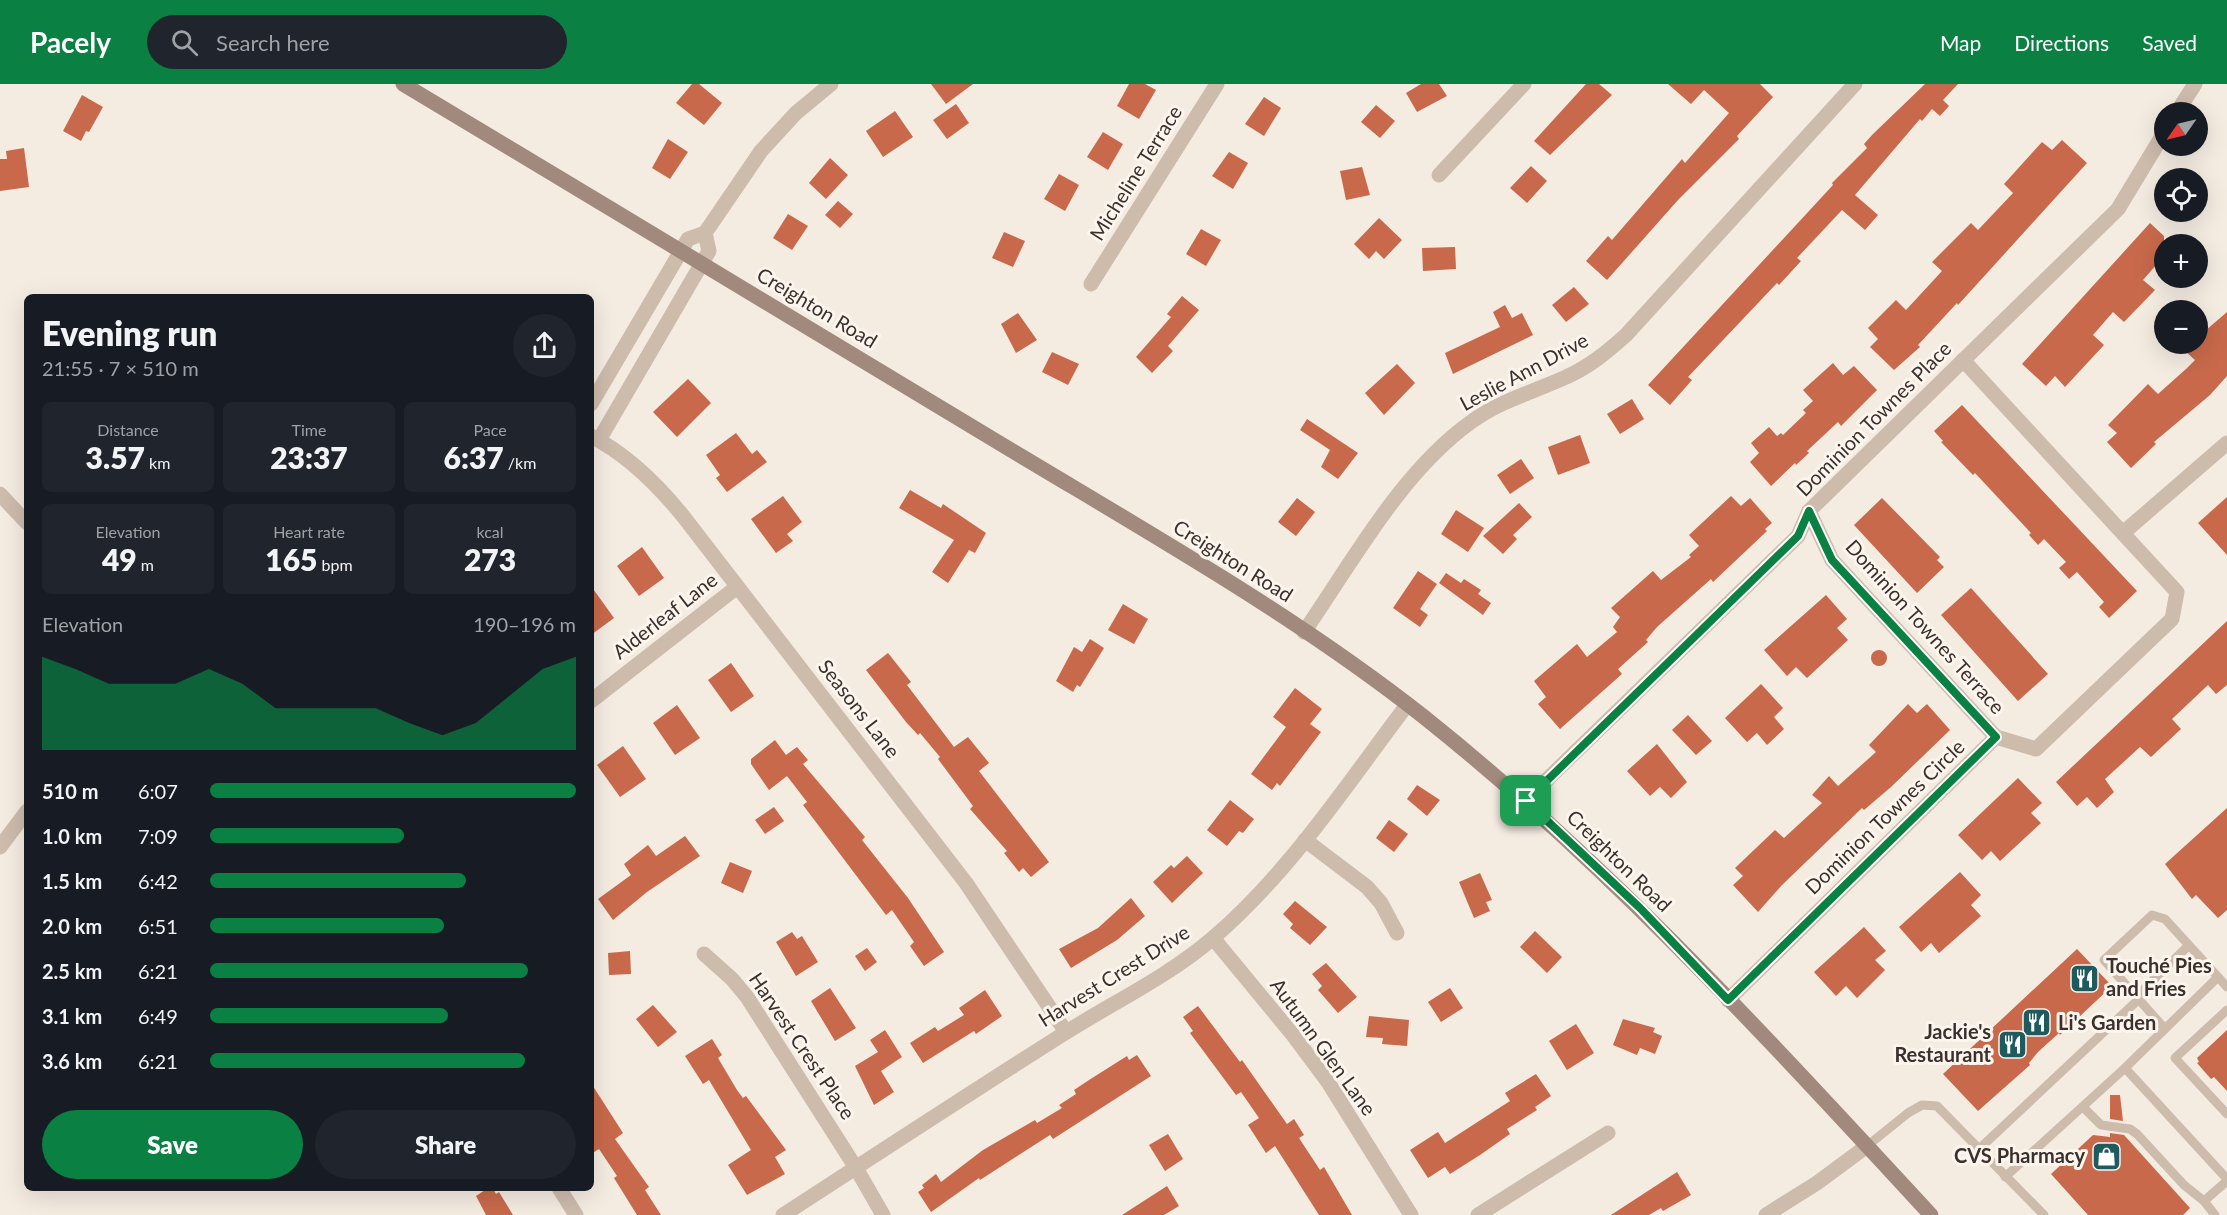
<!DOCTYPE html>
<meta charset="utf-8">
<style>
:root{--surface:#171b24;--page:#20242c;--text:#f1f3f6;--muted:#9ea1a6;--accent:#0b8043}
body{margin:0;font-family:Lato,sans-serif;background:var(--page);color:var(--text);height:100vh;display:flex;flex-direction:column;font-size:22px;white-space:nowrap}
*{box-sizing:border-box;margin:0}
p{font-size:20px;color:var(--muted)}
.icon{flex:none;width:33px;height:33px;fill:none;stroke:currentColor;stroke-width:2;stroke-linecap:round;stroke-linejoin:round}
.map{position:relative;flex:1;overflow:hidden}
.sheet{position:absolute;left:24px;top:210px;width:570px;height:897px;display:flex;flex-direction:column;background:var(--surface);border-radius:9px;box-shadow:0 6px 24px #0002}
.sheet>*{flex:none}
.needle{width:39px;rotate:236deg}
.fabs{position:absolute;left:2154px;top:18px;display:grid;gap:12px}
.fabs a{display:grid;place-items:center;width:54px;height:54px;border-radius:50%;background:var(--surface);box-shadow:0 6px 24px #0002;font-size:30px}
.pin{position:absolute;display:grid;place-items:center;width:51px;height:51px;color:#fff;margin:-26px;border-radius:12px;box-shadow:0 3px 9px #0006}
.round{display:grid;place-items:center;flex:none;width:63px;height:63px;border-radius:32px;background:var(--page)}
.head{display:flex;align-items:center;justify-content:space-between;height:102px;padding:0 18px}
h1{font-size:33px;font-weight:800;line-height:45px}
.figures{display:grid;grid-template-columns:repeat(3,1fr);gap:9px;height:102px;padding:6px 18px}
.figures div{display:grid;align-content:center;border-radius:9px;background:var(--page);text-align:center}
.figures b{font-size:30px;font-weight:800}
.figures small{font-size:16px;font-weight:400}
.figures p{font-size:16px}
.chart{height:168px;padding:12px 18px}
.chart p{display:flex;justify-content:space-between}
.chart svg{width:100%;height:108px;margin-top:6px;fill:var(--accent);opacity:.7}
.cta{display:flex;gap:12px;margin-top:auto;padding:12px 18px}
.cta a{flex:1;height:69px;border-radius:36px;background:var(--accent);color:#fff;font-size:24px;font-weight:800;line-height:69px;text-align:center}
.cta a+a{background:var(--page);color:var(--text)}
ul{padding:0 18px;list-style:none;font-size:20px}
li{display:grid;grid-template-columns:96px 72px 1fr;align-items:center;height:45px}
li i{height:15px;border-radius:8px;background:var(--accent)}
header{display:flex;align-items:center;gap:36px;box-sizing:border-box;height:84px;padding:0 30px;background:var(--accent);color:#fff}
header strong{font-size:28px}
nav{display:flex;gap:33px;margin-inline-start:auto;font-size:21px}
.search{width:420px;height:54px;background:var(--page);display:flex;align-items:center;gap:15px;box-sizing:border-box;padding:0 21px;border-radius:33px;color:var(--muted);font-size:22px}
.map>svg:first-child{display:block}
.building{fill:#c8694b}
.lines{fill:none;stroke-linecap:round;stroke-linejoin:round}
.service{stroke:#cdbbac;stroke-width:9}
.minor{stroke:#cdbbac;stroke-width:15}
.tertiary{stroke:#cdbbac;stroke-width:15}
.secondary{stroke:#a18a7d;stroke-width:15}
.route-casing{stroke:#fff;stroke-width:12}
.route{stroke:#0b8043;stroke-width:8}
.labels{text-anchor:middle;stroke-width:6;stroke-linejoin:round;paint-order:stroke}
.street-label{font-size:20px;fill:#3b302b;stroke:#fbf5ee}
.poi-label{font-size:20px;font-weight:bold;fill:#3b302b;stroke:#fbf5ee;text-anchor:start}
</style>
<header>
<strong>Pacely</strong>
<div class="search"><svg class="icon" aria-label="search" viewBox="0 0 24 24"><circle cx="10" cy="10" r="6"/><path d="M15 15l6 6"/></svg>Search here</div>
<nav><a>Map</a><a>Directions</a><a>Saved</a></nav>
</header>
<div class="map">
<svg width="2227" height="1131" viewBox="0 0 2227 1131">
<rect width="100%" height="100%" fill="#f4ebe1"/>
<!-- building -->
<g class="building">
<polygon points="692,0 699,0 722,19 704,41 676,19"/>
<polygon points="931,0 973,0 946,20"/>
<polygon points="1129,0 1145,0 1156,6 1139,35 1117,22"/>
<polygon points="1421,0 1439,0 1447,12 1417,28 1406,9"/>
<polygon points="1586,0 1599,0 1612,11 1550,71 1534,57"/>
<polygon points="1668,0 1760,0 1773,13 1737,52 1739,55 1678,116 1607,196 1586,177 1608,152 1612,156 1682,75 1685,79 1729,29 1704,6 1691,20"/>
<polygon points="1925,0 1958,0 1943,16 1949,22 1940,32 1932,25 1922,37 1920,35 1855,111 1878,131 1865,146 1842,126 1797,174 1801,177 1779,201 1777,199 1688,293 1692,296 1670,321 1648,301 1833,101 1832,99 1867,64 1864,60 1873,50"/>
<polygon points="82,11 103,23 89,48 86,47 81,57 63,47"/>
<polygon points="1264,13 1281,24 1264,52 1245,40"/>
<polygon points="956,20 969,39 947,55 933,36"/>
<polygon points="1376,21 1395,37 1380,54 1361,38"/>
<polygon points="895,27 913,53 883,73 866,47"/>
<polygon points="1103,48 1123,60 1108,86 1087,73"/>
<polygon points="668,55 688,68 670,95 652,84"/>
<polygon points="2062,56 2087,79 1958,221 1957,219 1918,261 1920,263 1894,286 1870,263 1878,255 1868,244 1896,216 1906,226 1942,187 1932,178 1971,139 1978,146 2013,109 2004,100 2042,58 2052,66"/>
<polygon points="24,64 29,103 0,107 0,75 7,75 6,67"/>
<polygon points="1229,68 1248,79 1233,105 1212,92"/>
<polygon points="830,74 848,91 826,115 809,99"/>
<polygon points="1531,82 1547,97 1527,119 1510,104"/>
<polygon points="1362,83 1370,111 1346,116 1340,87"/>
<polygon points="1059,90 1079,101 1065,127 1044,115"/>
<polygon points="838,117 853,130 840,144 825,131"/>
<polygon points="788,130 808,142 792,166 773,154"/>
<polygon points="1379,134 1402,156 1384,175 1376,167 1369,175 1354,160"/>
<polygon points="2150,139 2164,152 2164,172 2143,196 2155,206 2124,238 2113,228 2093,251 2104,261 2065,303 2055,292 2046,302 2022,280"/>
<polygon points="1201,145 1221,156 1206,182 1186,170"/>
<polygon points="1004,148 1025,157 1013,183 992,174"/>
<polygon points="1455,163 1456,185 1423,187 1422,164"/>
<polygon points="1574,203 1589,220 1566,238 1552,221"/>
<polygon points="1182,212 1199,226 1168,262 1173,267 1152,289 1136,273 1171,233 1167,230"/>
<polygon points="1505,221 1512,234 1522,229 1533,251 1453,290 1445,269 1500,243 1493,228"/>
<polygon points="2227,228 2227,292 2210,311 2154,358 2156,360 2131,384 2107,358 2117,349 2108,341 2148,300 2158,310 2186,285 2195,276 2185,267 2191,260 2198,260 2198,253"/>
<polygon points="1018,229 1037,256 1016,269 1001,240"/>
<polygon points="1052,268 1079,280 1068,301 1042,288"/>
<polygon points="1833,279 1843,291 1854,282 1877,306 1841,342 1838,338 1807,367 1809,369 1796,381 1795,379 1771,402 1750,378 1759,369 1751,359 1769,343 1777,352 1781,349 1783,351 1806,329 1803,326 1813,317 1803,306"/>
<polygon points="1397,280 1415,299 1384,331 1365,309"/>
<polygon points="688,295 711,319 677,353 653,328"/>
<polygon points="1632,315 1644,335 1620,350 1607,330"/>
<polygon points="1962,321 2137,507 2109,534 2099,523 2104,518 2077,488 2069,495 2059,484 2066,478 2044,455 2038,461 2029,451 2031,449 1975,389 1973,391 1941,358 1943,357 1934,347"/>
<polygon points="1307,335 1358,369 1338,395 1321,383 1330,366 1300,346"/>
<polygon points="736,349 752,370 757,366 767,378 727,408 716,394 720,391 706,371"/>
<polygon points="1580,351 1590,379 1558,391 1548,363"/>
<polygon points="1521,375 1534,394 1510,410 1497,391"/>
<polygon points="910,406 941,424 943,420 986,449 975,469 969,466 948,499 932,488 954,456 899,424"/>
<polygon points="783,412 802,438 787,450 793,457 776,469 751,435"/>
<polygon points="1731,412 1741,422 1750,414 1772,439 1765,445 1767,447 1713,498 1711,495 1657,543 1646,556 1648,558 1618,585 1622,590 1560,645 1538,620 1546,613 1534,597 1577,560 1587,573 1617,548 1613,543 1620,533 1611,524 1653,487 1661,496 1691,473 1689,471 1699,462 1689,451"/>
<polygon points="2227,413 2227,471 2198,439"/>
<polygon points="1297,414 1315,428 1296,452 1278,438"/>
<polygon points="1882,414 1940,473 1937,476 1944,483 1917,509 1854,441"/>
<polygon points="1519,419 1532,433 1513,451 1517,455 1503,470 1483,452"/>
<polygon points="1456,426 1484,444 1468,468 1441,450"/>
<polygon points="642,463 664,494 639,512 617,482"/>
<polygon points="1418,487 1437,500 1420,525 1428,531 1420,543 1393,524"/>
<polygon points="1446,489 1461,499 1464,495 1481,506 1478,510 1491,519 1483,531 1439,499"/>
<polygon points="591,502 614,534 591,551"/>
<polygon points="1971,504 2048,590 2018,617 1941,531"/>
<polygon points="1826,511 1847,535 1837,544 1848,556 1807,594 1796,583 1787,592 1764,566"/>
<polygon points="1123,520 1148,535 1134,560 1108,546"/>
<polygon points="2227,537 2227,601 2216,610 2208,601 2172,635 2181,645 2151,673 2140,663 2105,695 2114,708 2097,724 2087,713 2077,722 2056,698"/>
<polygon points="1090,555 1104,564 1080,603 1077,601 1073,608 1056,597 1074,563 1082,568"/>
<circle cx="1879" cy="574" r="8"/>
<polygon points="888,569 911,598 907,601 954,663 968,653 989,679 979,687 1049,778 1031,793 1023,784 1019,788 1004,769 1007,767 970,725 973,722 938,675 940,673 920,649 918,651 906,638 866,586"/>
<polygon points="731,579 754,612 731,628 708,596"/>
<polygon points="1761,600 1783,624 1774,633 1784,645 1767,661 1757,649 1747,658 1725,634"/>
<polygon points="1295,604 1322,625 1310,640 1321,648 1280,702 1277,699 1272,706 1251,690 1286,643 1273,633"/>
<polygon points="1908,620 1917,629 1927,620 1950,646 1891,703 1864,726 1862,724 1781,802 1758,828 1733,801 1743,792 1735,784 1775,746 1784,754 1822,719 1812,711 1829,692 1838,702 1876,668 1869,661"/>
<polygon points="677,621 700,654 675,671 653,639"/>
<polygon points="1688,631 1712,657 1696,671 1672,646"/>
<polygon points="775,656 786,671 797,663 808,676 803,680 865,753 862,756 908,814 944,868 924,882 910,862 914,858 892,826 886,831 803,721 807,718 787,692 769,706 751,680 751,675"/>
<polygon points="1657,660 1687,698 1671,714 1660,703 1650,712 1627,687"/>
<polygon points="623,662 646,695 620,713 597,681"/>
<polygon points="2018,694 2042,719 2031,729 2041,739 2000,777 1991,767 1982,776 1958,751"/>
<polygon points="1417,701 1440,716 1427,732 1407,715"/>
<polygon points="1230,716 1254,735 1243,749 1239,747 1227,762 1207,746"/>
<polygon points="774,723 784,737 765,750 755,736"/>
<polygon points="2227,724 2227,826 2218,834 2196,811 2192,815 2165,780"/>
<polygon points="1389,736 1408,750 1394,768 1376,754"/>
<polygon points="685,752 700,772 647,808 613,836 598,815 631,791 624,780 648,761 656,772"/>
<polygon points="1187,772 1203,789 1172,819 1153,798 1171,781 1174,784"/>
<polygon points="730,778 752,787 743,809 721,799"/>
<polygon points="1960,788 1981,811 1971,821 1981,832 1939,869 1931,859 1921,868 1899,843"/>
<polygon points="1480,789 1492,816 1486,818 1490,827 1474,834 1459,798"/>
<polygon points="1131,814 1145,832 1117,856 1071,884 1059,865 1098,844"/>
<polygon points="1295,817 1327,843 1310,861 1290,844 1293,840 1283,830"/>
<polygon points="1864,843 1886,867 1875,876 1885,886 1857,914 1846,902 1836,912 1814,888"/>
<polygon points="1535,847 1562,873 1547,889 1520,863"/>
<polygon points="792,848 797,855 802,852 818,878 796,892 776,858"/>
<polygon points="867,864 877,878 865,887 855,872"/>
<polygon points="2077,865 2112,902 2060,951 2059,949 2038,968 2029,979 2030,981 1978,1027 1943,990"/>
<polygon points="630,867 631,890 609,891 608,869"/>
<polygon points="1326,879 1357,913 1338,929 1318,906 1322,902 1312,890"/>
<polygon points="830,904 856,944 835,957 811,917"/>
<polygon points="1450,904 1463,924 1441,938 1428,918"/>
<polygon points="985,906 1002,932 976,950 974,947 923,979 910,959 935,943 938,947 964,931 959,924"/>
<polygon points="653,921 677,948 658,963 636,935"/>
<polygon points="1198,922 1240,978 1242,976 1287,1040 1294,1035 1304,1051 1299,1054 1320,1086 1324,1083 1352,1131 1319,1131 1275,1062 1266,1069 1248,1041 1259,1034 1241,1008 1236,1011 1190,949 1193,947 1183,933"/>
<polygon points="1369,932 1409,936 1407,962 1382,960 1383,954 1366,953"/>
<polygon points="1623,935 1655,944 1653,948 1662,952 1655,970 1640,964 1637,971 1613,961"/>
<polygon points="1576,940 1594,969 1567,986 1549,957"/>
<polygon points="885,946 902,973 881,987 894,1008 874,1021 855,982 878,968 870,956"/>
<polygon points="2227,946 2227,1007 2214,993 2211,995 2197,979 2199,978 2197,974"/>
<polygon points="712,955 722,971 718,974 737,1006 743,1014 746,1012 786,1066 775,1073 785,1090 747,1111 728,1081 751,1066 709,996 703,1000 685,972"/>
<polygon points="1137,971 1151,992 1053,1055 1050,1051 980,1096 979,1094 931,1128 918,1108 924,1104 922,1101 936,1090 941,1098 983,1066 1035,1036 1037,1039 1062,1024 1059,1021 1076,1010 1074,1006 1089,996 1127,972 1129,976"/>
<polygon points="1536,990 1551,1012 1535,1023 1537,1026 1507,1045 1510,1050 1480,1071 1450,1090 1445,1083 1428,1094 1410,1066 1438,1048 1445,1059 1510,1017 1505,1009"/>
<polygon points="591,999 623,1049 615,1055 649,1103 645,1106 661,1131 637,1131 614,1094 617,1092 599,1065 591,1070"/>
<polygon points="2110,1011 2120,1011 2123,1037 2110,1035"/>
<polygon points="2110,1049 2124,1051 2190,1124 2183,1131 2088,1131 2051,1090 2093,1051 2110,1053"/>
<polygon points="1168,1050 1183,1075 1165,1087 1149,1061"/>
<polygon points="1677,1088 1691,1111 1663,1127 1661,1124 1649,1131 1611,1131"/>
<polygon points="1167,1102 1179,1122 1164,1131 1122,1131"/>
<polygon points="488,1104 493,1104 496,1110 499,1108 513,1131 486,1131 476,1112"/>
</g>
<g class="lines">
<!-- service -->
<g class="service">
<polyline points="2227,926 2175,974 2227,1030"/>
<polyline points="2165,945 2104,876 2152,831 2165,835 2218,893"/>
<polyline points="2125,984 2218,893 2227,903"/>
<polyline points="2083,1023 2101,1041 2130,1045 2137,1050 2184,1101 2204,1117"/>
<polyline points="1867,1062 1908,1029 1922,1021 1937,1022 2044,1131"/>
<polyline points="1978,1066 2139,915 2145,904 2188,862"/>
<polyline points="2005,1093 2125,984 2227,1095"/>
<polyline points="2215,1131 2204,1117 2227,1097"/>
</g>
<!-- minor -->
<g class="minor">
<polyline points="2177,28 2195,0"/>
<polyline points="1439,91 1524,0"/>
<polyline points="1091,200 1217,0"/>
<polyline points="591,320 688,155 705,149 761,67 796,29 831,0"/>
<path d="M591,352C628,371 657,400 683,432L966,799L1066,948"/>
<polyline points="599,356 709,167 705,149"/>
<polyline points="0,410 27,439"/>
<polyline points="1809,427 1832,476 1996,653"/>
<polyline points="2123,449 2227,359"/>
<path d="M1304,548C1353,477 1401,388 1471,338C1501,316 1534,308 1566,293C1589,283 1607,268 1626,251L1855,0"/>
<polyline points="591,617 737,503"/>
<polyline points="1525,717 1798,452 1809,427 2118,125 2164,49"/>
<polyline points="1305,756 1367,803 1381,819 1397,849"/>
<polyline points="0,763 27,727"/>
<polyline points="1213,854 1293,951 1328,998 1411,1131"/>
<polyline points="704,870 732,895 747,913 856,1084 883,1131"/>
<polyline points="1728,916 1996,653 2036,665 2172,535 2177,508 1963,276"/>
<polyline points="559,1104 576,1131"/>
<path d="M783,1131C877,1070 970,1009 1065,949C1114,918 1169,892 1213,854C1290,788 1347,700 1407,621"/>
<polyline points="1478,1131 1608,1049"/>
</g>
<!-- tertiary -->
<polyline class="tertiary" points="1766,1131 1817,1099 1867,1062"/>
<!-- secondary -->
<path class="secondary" d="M403,0C609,124 815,247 1021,372C1156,453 1300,535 1424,633C1610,781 1770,957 1931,1131"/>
</g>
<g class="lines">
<defs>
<polygon id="route" points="1809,427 1832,476 1996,653 1728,916 1640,824 1526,717 1798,452"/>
</defs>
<!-- route casing -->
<use href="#route" class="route-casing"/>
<!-- route -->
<use href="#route" class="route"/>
</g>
<!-- icons -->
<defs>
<symbol id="restaurant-square" viewBox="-11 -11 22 22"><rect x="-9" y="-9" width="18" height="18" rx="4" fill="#1f5a5e" stroke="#fbf5ee"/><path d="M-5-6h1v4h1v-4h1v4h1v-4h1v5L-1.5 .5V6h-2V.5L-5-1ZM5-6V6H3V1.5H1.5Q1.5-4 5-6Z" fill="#fff"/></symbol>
<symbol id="shop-square" viewBox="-11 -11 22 22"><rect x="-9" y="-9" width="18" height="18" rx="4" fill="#1f5a5e" stroke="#fbf5ee"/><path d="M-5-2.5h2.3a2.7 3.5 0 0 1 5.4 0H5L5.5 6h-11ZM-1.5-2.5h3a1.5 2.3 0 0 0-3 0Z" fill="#fff"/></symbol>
</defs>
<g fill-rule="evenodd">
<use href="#restaurant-square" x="2068" y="878" width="33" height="33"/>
<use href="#restaurant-square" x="2020" y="922" width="33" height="33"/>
<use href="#restaurant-square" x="1996" y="944" width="33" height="33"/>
<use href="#shop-square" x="2090" y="1056" width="33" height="33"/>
</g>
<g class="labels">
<!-- street labels -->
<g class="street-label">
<text transform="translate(1136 89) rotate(-58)" y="7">Micheline Terrace</text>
<text transform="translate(817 224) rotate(31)" y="7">Creighton Road</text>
<text transform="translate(1524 288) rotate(-28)" y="7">Leslie Ann Drive</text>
<text transform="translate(1874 335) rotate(-45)" y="7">Dominion Townes Place</text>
<text transform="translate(1233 477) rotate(32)" y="7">Creighton Road</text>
<text transform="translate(665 532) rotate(-38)" y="7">Alderleaf Lane</text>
<text transform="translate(1925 543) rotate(48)" y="7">Dominion Townes Terrace</text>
<text transform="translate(859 625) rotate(52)" y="7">Seasons Lane</text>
<text transform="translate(1885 733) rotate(-44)" y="7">Dominion Townes Circle</text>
<text transform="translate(1619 777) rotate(44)" y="7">Creighton Road</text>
<text transform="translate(1114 892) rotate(-32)" y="7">Harvest Crest Drive</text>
<text transform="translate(802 962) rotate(56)" y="7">Harvest Crest Place</text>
<text transform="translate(1323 963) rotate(54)" y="7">Autumn Glen Lane</text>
</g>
<!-- poi labels -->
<g class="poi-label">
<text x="2106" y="889">Touché Pies<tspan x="2106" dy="23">and Fries</tspan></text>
<text x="2058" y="946">Li's Garden</text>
<text x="1991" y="955" text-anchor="end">Jackie's<tspan x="1991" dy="23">Restaurant</tspan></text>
<text x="2085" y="1079" text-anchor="end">CVS Pharmacy</text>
</g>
</g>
</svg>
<div class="fabs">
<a><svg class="needle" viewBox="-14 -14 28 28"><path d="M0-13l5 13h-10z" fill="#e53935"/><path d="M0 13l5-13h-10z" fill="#9ea1a6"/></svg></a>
<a><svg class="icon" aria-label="locate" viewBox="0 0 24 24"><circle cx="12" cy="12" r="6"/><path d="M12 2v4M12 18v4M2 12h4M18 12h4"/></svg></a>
<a>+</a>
<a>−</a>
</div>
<div class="pin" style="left:1526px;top:717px;background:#1e9e55"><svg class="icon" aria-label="arrive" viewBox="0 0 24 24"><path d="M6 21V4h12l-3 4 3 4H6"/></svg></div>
<section class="sheet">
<div class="head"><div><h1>Evening run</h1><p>21:55 · 7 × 510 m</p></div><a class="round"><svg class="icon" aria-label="share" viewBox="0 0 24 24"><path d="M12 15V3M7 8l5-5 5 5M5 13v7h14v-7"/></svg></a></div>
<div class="figures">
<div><p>Distance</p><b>3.57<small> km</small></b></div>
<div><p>Time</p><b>23:37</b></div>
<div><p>Pace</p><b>6:37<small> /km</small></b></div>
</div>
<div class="figures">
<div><p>Elevation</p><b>49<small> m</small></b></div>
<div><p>Heart rate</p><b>165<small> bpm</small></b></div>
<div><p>kcal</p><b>273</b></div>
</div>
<div class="chart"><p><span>Elevation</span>190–196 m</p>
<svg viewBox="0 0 160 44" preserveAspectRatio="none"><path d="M0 44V6L10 11L20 17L30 17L40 17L50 11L60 17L70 27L80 27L90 27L100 27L110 33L120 38L130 33L140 22L150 11L160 6V44z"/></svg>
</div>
<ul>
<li><b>510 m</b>6:07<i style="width:100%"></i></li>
<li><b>1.0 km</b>7:09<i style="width:53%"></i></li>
<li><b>1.5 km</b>6:42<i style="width:70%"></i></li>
<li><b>2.0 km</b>6:51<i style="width:64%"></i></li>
<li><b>2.5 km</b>6:21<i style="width:87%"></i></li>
<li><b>3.1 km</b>6:49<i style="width:65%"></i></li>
<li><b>3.6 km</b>6:21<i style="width:86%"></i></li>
</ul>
<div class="cta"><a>Save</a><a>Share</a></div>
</section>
</div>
